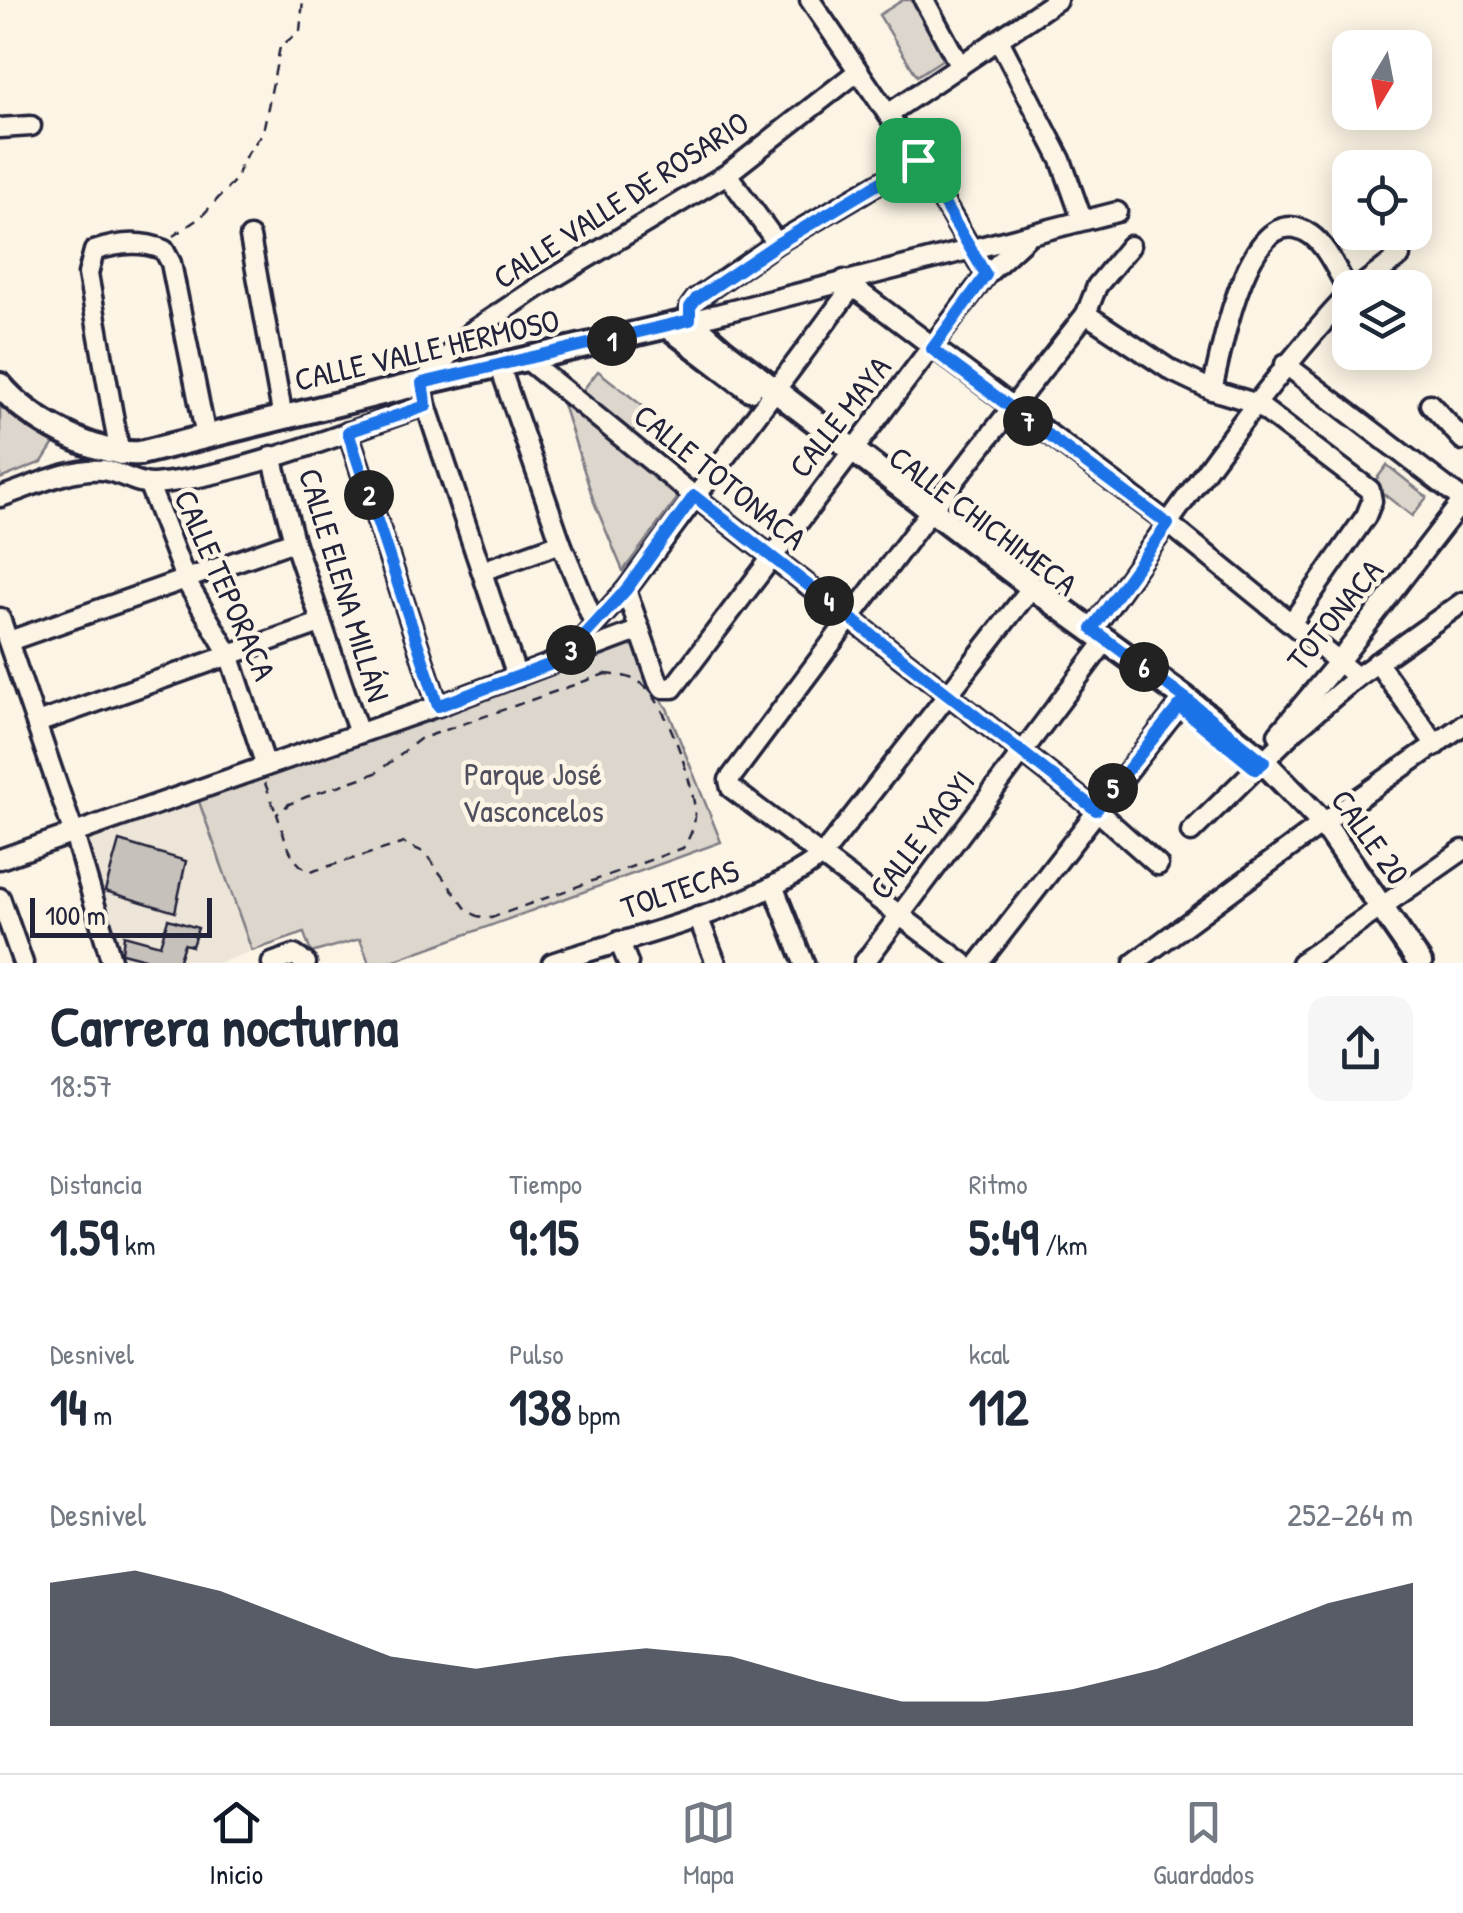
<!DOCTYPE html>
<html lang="es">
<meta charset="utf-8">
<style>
:root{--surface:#fff;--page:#f6f6f7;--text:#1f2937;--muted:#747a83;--line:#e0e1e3;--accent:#111827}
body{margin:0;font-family:"Patrick Hand",sans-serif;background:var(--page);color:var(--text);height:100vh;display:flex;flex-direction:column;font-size:38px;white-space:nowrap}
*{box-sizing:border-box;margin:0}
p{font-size:32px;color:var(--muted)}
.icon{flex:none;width:55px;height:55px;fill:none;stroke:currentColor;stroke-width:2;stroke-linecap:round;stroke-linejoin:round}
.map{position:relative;height:963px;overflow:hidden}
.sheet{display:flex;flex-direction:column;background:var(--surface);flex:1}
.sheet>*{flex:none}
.needle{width:65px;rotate:190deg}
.controls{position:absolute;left:1332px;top:30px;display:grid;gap:20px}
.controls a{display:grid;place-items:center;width:100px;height:100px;border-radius:20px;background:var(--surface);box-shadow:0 5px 25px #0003;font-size:50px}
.scale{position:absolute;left:30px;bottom:25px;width:182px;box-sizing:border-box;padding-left:10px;border:5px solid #22223b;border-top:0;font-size:28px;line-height:35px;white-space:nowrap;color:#22223b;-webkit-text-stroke:8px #fcf5e5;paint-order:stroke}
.pin{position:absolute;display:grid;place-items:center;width:85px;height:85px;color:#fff;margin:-42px;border-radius:20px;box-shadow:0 5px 15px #0006}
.km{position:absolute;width:50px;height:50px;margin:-25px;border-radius:50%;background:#222;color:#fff;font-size:28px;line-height:50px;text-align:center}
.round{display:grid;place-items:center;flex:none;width:105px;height:105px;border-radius:20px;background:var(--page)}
.head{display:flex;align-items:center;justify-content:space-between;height:170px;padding:0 50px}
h1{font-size:55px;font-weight:700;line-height:75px}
.stats{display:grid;grid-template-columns:repeat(3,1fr);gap:15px;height:170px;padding:10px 50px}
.stats div{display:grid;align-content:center}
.stats b{font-size:50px;font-weight:700}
.stats small{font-size:28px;font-weight:400}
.stats p{font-size:28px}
.chart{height:280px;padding:20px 50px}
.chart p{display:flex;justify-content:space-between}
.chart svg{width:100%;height:180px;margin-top:10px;fill:var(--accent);opacity:.7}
.menu{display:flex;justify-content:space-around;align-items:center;height:140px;border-top:2px solid var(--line);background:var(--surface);font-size:28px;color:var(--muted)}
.menu a{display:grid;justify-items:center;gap:5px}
.menu .on{color:var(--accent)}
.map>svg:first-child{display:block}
.built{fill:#ece5d8}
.green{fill:#dcd6cc;stroke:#7f7c84;stroke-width:2.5}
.building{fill:#c6c1bb;stroke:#22223b;stroke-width:2.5}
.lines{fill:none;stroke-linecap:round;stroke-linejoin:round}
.minor-casing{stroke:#22223b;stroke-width:25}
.major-casing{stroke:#22223b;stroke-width:30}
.path{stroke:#22223b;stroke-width:2.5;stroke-dasharray:10 8;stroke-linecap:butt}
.minor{stroke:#fcf5e5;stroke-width:18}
.major{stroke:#fcf5e5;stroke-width:22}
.route-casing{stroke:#fff;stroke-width:20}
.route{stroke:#1a73e8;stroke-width:12}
.labels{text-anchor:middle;stroke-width:9;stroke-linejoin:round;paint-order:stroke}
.street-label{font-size:32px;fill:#22223b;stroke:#fcf5e5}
.park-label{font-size:32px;fill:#504f5f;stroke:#fcf5e5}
</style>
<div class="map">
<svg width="1463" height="963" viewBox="0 0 1463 963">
<rect width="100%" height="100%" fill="#fcf5e5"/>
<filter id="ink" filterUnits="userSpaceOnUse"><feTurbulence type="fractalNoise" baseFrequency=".01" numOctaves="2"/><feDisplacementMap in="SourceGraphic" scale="20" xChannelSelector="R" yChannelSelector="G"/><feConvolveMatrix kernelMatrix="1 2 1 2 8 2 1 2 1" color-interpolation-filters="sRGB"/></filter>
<g filter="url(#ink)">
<!-- built -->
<polygon class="built" points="197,796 252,951 218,963 125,963 83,836"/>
<!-- green -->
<g class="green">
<polygon points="903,0 912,0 948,56 917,76 879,15"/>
<polygon points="598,371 649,411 630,435 579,395"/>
<polygon points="5,396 58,437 42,462 0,479 0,402"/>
<polygon points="562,401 679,496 623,571 594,502"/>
<polygon points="1387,465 1427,497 1412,516 1372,485"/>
<polygon points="634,638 653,689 667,708 721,842 387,963 369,963 360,939 311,953 304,933 252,951 197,796"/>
</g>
<!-- building -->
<g class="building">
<polygon points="119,841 186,861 175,912 105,891"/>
<polygon points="168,919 198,928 192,946 184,944 178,963 160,963 122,953 124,935 160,945"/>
</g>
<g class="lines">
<defs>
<g id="minor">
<polyline points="810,0 919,160 986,275"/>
<polyline points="924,0 960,66"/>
<polyline points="999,40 1061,160 1082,219"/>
<polyline points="888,114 1057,0"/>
<polyline points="0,128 31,126"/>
<polyline points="919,160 777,243 696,299 690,307 690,321 1117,212"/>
<polyline points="727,174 777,243"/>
<polyline points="250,237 283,418"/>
<polyline points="844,280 1168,523 1357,677"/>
<polyline points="1358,288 1400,256"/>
<polyline points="1086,314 1172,371 1212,390 1255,403 1370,490 1372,501 1366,516 1292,622"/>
<polyline points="526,359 694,496 1096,810 1158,865"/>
<polyline points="499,364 561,543 594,623"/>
<polyline points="1285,364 1463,500"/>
<polyline points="1430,404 1463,440"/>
<polyline points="348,432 438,706"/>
<path d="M120,455L88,274L94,251C117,243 141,240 164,250L171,263L206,437"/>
<polyline points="272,456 294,541 358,731"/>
<polyline points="149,485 186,581 229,654 266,766"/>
<path d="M0,497C31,487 70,467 103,470C120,472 138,485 154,484C238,476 345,433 426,405"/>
<polyline points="482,571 561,543"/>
<polyline points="626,590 658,682 663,688 673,688 986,275 1026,238"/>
<polyline points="0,618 74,834 112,963"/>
<path d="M1093,629C1175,514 1253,397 1350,293C1339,276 1328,247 1311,235C1248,190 1221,355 1212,390"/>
<polyline points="9,641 294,541"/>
<polyline points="566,656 626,590 853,286"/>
<polyline points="1377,662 1436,745"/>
<polyline points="517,677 426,405 422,383 471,332 537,288 727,174 857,72"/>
<polyline points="37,723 320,623"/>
<polyline points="1278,734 1340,660 1463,500"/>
<polyline points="1191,832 1294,731 1357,677 1463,602"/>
<polyline points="0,859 438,706 640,630"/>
<polyline points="774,888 804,963"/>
<polyline points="0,898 23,963"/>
<polyline points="698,917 716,963"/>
<polyline points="619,941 628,963"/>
<polyline points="272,963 294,955 306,963"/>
<path d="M552,963C643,933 742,914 821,857L1032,587"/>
<polyline points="864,963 1101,647"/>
<polyline points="963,963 731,788 729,780 925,518 1086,314 1097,286 1130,246"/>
<polyline points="979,963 1185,698"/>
<polyline points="1134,963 1323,823 1463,725"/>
<polyline points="1301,963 1463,850"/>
</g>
<g id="major">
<polyline points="669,327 750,389"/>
<path d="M0,385C29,420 95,456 140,453L422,383L690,321L724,351L854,451L1032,587L1185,698L1259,757L1323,823L1420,963"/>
</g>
</defs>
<!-- minor casing -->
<use href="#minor" class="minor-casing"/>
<!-- major casing -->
<use href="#major" class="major-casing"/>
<!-- path -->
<g class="path">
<polyline points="173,236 201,217 235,180 243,160 263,132 280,47 300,31 303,0"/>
<path d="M605,674C618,675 631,676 642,684C666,701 693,782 695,811C696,824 690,837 683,848L491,918L477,916L467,910L425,853L404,843L310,872C289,862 284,835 277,814L289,804L306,797L376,773L420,739Z"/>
<polyline points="265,783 276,813"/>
</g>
<!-- minor -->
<use href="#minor" class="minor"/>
<!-- major -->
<use href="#major" class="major"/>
</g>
</g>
<g class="lines" filter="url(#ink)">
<defs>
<polygon id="route" points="918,160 986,275 932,349 1168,524 1092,629 1185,698 1264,762 1256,769 1179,706 1096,810 694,496 626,590 562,660 438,706 348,432 426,406 422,383 690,320 690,307 696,299 777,244"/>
</defs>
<!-- route casing -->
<use href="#route" class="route-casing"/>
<!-- route -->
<use href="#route" class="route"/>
</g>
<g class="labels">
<!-- street labels -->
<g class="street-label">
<text transform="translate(621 200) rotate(-33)" y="11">CALLE VALLE DE ROSARIO</text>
<text transform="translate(427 350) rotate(-13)" y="11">CALLE VALLE HERMOSO</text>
<text transform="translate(840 417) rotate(-52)" y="11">CALLE MAYA</text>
<text transform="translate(720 477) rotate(39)" y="11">CALLE TOTONACA</text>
<text transform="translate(983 521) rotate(37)" y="11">CALLE CHICHIMECA</text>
<text transform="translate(225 585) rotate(66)" y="11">CALLE TEPORACA</text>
<text transform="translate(344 585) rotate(73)" y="11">CALLE ELENA MILLÁN</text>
<text transform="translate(1335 615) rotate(-51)" y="11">TOTONACA</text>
<text transform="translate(922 835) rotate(-53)" y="11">CALLE YAQYI</text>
<text transform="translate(1370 837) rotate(54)" y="11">CALLE 20</text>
<text transform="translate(680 889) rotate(-19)" y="11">TOLTECAS</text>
</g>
<!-- park labels -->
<g class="park-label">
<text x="533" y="785">Parque José<tspan x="533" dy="37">Vasconcelos</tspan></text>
</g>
</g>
</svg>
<div class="controls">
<a><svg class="needle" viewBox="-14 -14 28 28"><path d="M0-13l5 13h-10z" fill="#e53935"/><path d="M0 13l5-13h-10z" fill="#747a83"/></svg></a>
<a><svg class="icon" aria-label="locate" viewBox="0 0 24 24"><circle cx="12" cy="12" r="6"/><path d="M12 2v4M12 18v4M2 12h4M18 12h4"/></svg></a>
<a><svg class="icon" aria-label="layers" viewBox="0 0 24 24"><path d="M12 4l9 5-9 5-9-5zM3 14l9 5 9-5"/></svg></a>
</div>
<div class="scale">100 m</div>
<div class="pin" style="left:918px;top:160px;background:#1e9e55"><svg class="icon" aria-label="arrive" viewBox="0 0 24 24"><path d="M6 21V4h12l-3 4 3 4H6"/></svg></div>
<b class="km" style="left:612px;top:341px">1</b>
<b class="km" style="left:369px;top:495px">2</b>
<b class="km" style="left:571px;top:650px">3</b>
<b class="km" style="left:829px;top:601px">4</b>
<b class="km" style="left:1113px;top:788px">5</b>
<b class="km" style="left:1144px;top:667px">6</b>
<b class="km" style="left:1028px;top:421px">7</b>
</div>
<section class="sheet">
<div class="head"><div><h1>Carrera nocturna</h1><p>18:57</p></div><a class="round"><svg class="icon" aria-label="share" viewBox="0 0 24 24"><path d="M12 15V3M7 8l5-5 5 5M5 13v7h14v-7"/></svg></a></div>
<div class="stats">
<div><p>Distancia</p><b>1.59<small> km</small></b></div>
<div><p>Tiempo</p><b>9:15</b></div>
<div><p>Ritmo</p><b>5:49<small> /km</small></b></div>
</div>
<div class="stats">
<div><p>Desnivel</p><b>14<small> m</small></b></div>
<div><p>Pulso</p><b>138<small> bpm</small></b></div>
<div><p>kcal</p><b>112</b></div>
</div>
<div class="chart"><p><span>Desnivel</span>252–264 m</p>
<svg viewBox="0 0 160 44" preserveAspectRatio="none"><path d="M0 44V9L10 6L20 11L30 19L40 27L50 30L60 27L70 25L80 27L90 33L100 38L110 38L120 35L130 30L140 22L150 14L160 9V44z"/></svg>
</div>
</section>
<nav class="menu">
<a class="on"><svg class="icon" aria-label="home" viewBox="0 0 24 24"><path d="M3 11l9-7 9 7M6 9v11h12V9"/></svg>Inicio</a>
<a><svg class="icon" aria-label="map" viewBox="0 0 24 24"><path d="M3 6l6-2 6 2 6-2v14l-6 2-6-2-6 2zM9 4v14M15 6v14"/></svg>Mapa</a>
<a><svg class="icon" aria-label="saved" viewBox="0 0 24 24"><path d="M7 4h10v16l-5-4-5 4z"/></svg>Guardados</a>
</nav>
